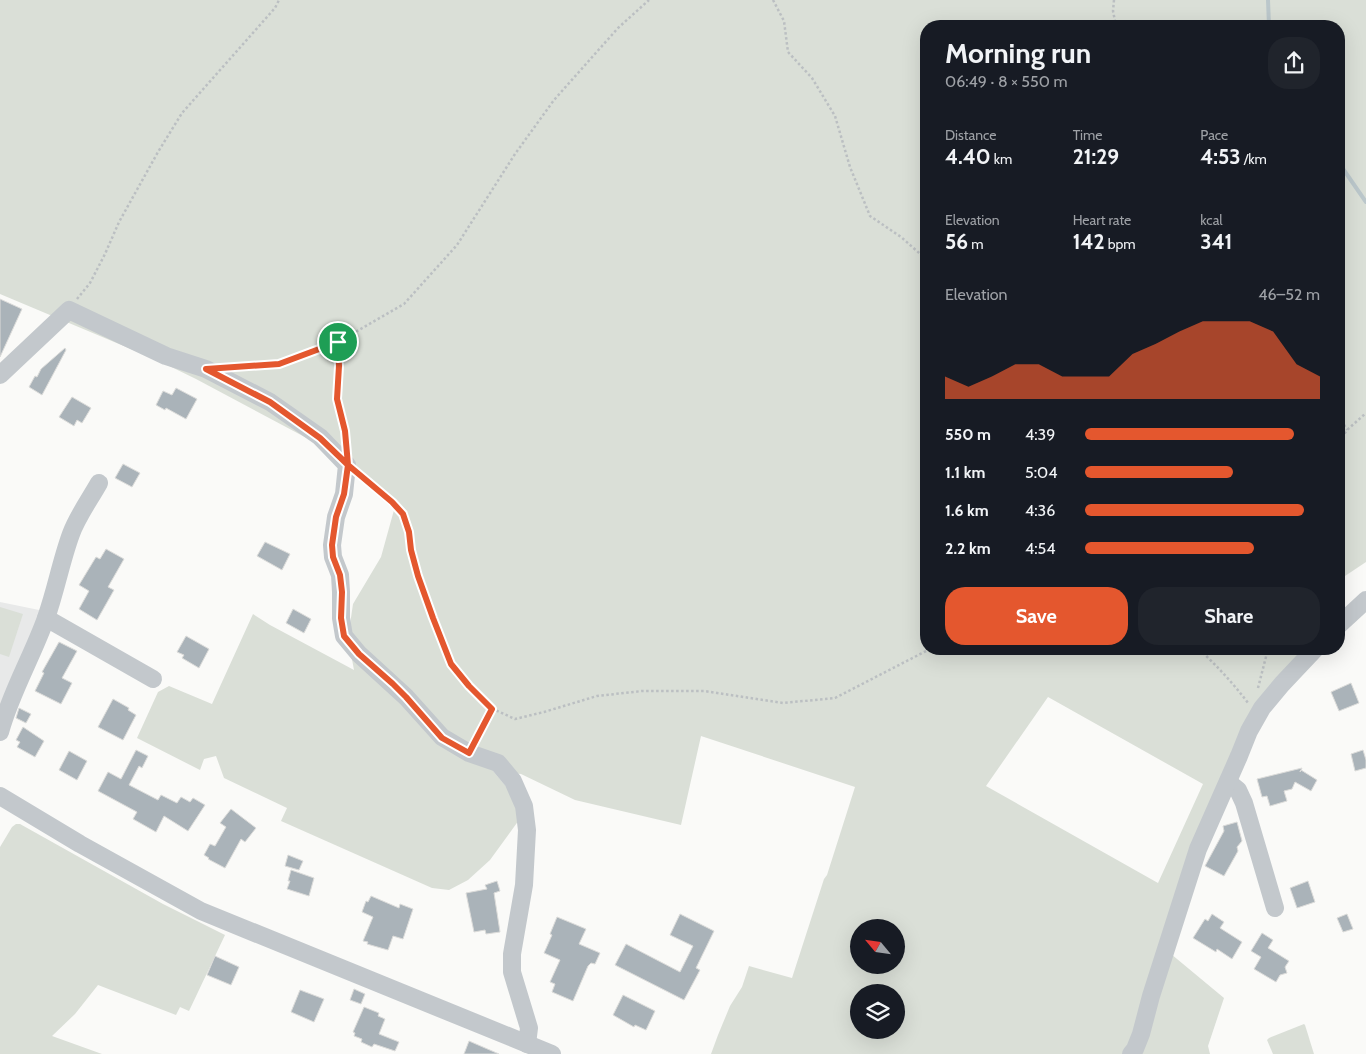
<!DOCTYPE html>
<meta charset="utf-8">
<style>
:root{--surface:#171b24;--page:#20242c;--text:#f1f3f6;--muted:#9ea1a6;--accent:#e4572e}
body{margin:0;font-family:Cabin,sans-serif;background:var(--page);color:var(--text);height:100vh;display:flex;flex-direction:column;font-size:19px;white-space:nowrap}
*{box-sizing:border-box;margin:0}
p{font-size:16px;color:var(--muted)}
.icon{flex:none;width:28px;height:28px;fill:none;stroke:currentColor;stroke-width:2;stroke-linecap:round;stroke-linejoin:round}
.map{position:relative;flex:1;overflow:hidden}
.side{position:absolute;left:920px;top:20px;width:425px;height:635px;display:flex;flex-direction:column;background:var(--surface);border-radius:20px;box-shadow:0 5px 20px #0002}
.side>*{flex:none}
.needle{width:32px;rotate:299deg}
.controls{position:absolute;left:850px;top:919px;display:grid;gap:10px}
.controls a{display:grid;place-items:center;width:55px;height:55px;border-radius:50%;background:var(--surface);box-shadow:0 5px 20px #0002;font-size:25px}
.pin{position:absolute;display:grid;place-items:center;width:42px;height:42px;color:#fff;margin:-21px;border:2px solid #fff;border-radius:50%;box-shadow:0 1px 5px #0007}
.round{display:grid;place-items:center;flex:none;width:52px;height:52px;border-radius:20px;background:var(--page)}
.summary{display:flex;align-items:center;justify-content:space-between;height:85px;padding:0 25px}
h1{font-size:28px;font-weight:700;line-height:38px}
.stats{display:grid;grid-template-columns:repeat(3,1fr);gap:8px;height:85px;padding:5px 25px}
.stats div{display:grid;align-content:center}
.stats b{font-size:21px;font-weight:700}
.stats small{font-size:14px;font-weight:400}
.stats p{font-size:14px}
.chart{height:140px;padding:10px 25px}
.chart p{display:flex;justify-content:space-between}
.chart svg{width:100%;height:90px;margin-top:5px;fill:var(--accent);opacity:.7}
.action{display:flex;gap:10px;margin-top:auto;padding:10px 25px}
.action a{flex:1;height:58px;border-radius:20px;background:var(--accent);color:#fff;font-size:20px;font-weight:700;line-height:58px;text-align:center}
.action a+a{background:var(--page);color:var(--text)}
ul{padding:0 25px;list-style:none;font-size:16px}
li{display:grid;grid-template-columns:80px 60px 1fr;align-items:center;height:38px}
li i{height:12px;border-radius:6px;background:var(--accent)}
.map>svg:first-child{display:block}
.built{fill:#e8e9e9}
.green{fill:#dadfd7;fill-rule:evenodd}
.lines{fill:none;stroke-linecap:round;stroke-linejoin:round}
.stream{stroke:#bbc7cb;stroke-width:4}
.building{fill:#aab3b9;stroke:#dcdcda}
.path{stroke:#bbbfc2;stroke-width:2.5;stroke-dasharray:2.5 2.5;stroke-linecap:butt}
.minor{stroke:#c3c8cc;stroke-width:18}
.route-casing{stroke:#fff;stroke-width:10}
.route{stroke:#e4572e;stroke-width:6}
</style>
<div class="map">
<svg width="1366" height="1054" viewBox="0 0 1366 1054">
<rect width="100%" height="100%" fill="#fafaf8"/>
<!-- built -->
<polygon class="built" points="0,602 44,611 0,714"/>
<!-- green -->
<g class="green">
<path d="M0,0H1366V562L1339,580V26H926V649H1310L1263,701L1131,1043L1123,1054H711L718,1035L730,1006L742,987L749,966L792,978L824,879L827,875L855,787L701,736L681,825L575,800L521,774L493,771L515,797L519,820L490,860L468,880L449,890L432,888L281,821L287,808L224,778L216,756L204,759L200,770L137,738L158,692L169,686L212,704L253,614L270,625L354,670L348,638L353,604L381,557L394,510L316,443L196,379L157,360L0,294ZM1048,697L1203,784L1158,883L986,786ZM859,928H896V965H859ZM859,992H896V1030H859Z"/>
<polygon points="0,607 23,614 9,657 0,654"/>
<polygon points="16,824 20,824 163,904 225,935 189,1011 180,1007 176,1015 98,985 75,1014 52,1036 102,1054 0,1054 0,847 12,827"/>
<polygon points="1171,954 1224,998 1208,1046 1210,1054 1140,1054"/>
<polygon points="1304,1024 1305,1025 1314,1054 1273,1054 1267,1040 1269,1038"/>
</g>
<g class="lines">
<!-- stream -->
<g class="stream">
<polyline points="1268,0 1269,26"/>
<polyline points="1339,163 1366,202"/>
</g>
</g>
<!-- building -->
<g class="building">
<polygon points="0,299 22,309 0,357"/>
<polygon points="65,348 66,350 42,395 29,387 35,376 37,377 41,369"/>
<polygon points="176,388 197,399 186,419 166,408 165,410 156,405 163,391 172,395"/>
<polygon points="72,397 91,408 82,423 77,420 74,426 59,417"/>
<polygon points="123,464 140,473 132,487 115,478"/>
<polygon points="265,542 290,554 282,570 257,556"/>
<polygon points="106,549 124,559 108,587 114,590 97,620 79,609 89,591 79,585 96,557 100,559"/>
<polygon points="293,609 311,619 304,633 286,623"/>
<polygon points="186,636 209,649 199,668 182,658 184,655 177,652"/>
<polygon points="59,642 77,651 62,678 72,683 61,704 35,691 44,673 42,672"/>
<polygon points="1351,683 1359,703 1339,711 1331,692"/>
<polygon points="113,699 129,708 128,710 136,715 123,740 98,727"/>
<polygon points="19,708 31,714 26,723 16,718"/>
<polygon points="23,727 44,741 35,757 17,747 20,742 16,740"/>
<polygon points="136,750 148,756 142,768 139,766 129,785 158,800 161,795 177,803 181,797 190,802 193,798 205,805 188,831 164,816 156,832 133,819 137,812 98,791 108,772 121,779"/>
<polygon points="1363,750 1366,760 1366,768 1355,771 1351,754"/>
<polygon points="69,751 87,761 77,780 59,770"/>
<polygon points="1302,768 1300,772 1301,770 1317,780 1311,791 1295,782 1292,789 1284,791 1287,801 1270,806 1267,796 1262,797 1257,779"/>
<polygon points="231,809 256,828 245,842 241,839 225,868 208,859 209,858 204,855 210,844 215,846 226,827 220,823"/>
<polygon points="1237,822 1242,841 1237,847 1238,851 1224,876 1205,866 1224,831 1223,826"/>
<polygon points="288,855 303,861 299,870 285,866"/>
<polygon points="291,870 314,878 309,896 287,889 290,881 288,881"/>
<polygon points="497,881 500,891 494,893 500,932 486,934 485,930 474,932 466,893 487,889 485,885"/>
<polygon points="1308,881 1315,902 1297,908 1290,888"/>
<polygon points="371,896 399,908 400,904 413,909 403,939 393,936 388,950 367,944 368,942 363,941 373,917 362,912 366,901 368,902"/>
<polygon points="680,914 714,931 696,968 700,970 684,1000 615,965 626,944 680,972 693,946 670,935"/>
<polygon points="1212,914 1224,922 1220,928 1242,942 1232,959 1217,949 1216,952 1193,938 1205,919 1208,921"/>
<polygon points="1347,914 1353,929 1343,932 1337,918"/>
<polygon points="557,917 586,929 579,944 600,953 595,964 591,963 588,966 573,1001 552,992 555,984 550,982 560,960 544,953 552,935 550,934"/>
<polygon points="1262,933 1273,940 1268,948 1289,961 1285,967 1287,973 1280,975 1276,982 1254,969 1261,957 1251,951"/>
<polygon points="215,956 239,967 231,985 207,975"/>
<polygon points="354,989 365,994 361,1004 350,1000"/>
<polygon points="300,990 324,999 314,1022 291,1012"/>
<polygon points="623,995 655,1011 646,1030 635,1025 634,1027 613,1015"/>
<polygon points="364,1007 379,1013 378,1016 385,1019 379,1034 399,1042 395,1051 374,1044 372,1047 361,1042 362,1039 354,1036 355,1033 353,1032"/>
<polygon points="469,1041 499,1054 464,1054"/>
</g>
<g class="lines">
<!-- path -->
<g class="path">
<polyline points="773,0 784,21 788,52 812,78 835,116 850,167 870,216 901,237 926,259"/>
<polyline points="1114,0 1113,11 1116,26"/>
<polyline points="77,299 90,283 105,254 119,222 158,152 182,113 275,8 279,0"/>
<polyline points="338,342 339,366 337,399 345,431 346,442"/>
<polyline points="238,368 279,364 338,342 404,304 457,245 515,154 554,100 618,28 649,0"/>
<polyline points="1339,416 1347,430"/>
<polyline points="1339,442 1347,430 1366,413"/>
<polyline points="361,476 392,502 403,514 409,532 411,550 418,576 433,618 451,663 469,686 493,709"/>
<path d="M1199,649C1217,666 1233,683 1248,703"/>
<polyline points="1258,688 1268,649"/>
<polyline points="476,741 493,709 515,719 544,712 597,696 642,691 704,691 783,703 835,698 930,649"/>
</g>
<!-- minor -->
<g class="minor">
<polyline points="0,375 69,310 166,356 206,369 270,402 320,437 347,465 344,494 336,517 332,545 333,557 340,575 341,592 341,618 344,636 359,654 406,697 442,737 469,753 498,763 513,781 524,806 527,830 524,885 512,954 512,972 529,1028 527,1044"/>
<polyline points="46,618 153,679"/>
<polyline points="1339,625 1366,600"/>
<path d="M0,732C11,692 32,657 46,618C56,590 61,561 71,534C77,517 90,499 99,483"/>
<polyline points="1228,782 1238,790 1244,803 1275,908"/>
<polyline points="0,796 80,844 201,911 552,1054"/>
<polyline points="1131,1054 1135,1049 1141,1034 1151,996 1198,849 1239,756 1249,731 1262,708 1282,684 1315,649"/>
</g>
</g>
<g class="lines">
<defs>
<polyline id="route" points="338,342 279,364 206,369 270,402 320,438 348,465 344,494 336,517 332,545 333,557 340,575 342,592 341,618 344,636 359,654 393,684 406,697 442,738 469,753 492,709 469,686 451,664 433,618 418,576 411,550 409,532 403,514 392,502 348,465 345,431 337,399 339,366 338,342"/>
</defs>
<!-- route casing -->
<use href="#route" class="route-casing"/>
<!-- route -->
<use href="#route" class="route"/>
</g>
</svg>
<div class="controls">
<a><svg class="needle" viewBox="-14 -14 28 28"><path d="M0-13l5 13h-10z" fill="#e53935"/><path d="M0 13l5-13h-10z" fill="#9ea1a6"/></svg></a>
<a><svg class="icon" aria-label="layers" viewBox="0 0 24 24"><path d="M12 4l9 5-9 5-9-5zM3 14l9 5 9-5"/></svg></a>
</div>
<div class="pin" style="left:338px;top:342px;background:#1e9e55"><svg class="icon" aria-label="arrive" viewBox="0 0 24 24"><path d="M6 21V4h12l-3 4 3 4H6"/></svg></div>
<section class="side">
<div class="summary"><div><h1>Morning run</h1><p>06:49 · 8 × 550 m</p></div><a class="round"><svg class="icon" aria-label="share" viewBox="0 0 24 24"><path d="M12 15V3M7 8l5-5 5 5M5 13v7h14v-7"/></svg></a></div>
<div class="stats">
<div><p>Distance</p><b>4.40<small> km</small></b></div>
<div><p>Time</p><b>21:29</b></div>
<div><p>Pace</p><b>4:53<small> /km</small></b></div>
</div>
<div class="stats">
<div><p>Elevation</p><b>56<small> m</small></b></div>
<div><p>Heart rate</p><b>142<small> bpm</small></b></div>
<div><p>kcal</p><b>341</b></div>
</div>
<div class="chart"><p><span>Elevation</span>46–52 m</p>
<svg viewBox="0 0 160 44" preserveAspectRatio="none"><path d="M0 44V33L10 38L20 33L30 27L40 27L50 33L60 33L70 33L80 22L90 17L100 11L110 6L120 6L130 6L140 11L150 27L160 33V44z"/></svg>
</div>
<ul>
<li><b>550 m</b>4:39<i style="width:89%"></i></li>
<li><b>1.1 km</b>5:04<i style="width:63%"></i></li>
<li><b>1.6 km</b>4:36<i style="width:93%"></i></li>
<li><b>2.2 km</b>4:54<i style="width:72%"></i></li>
</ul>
<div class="action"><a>Save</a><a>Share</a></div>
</section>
</div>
